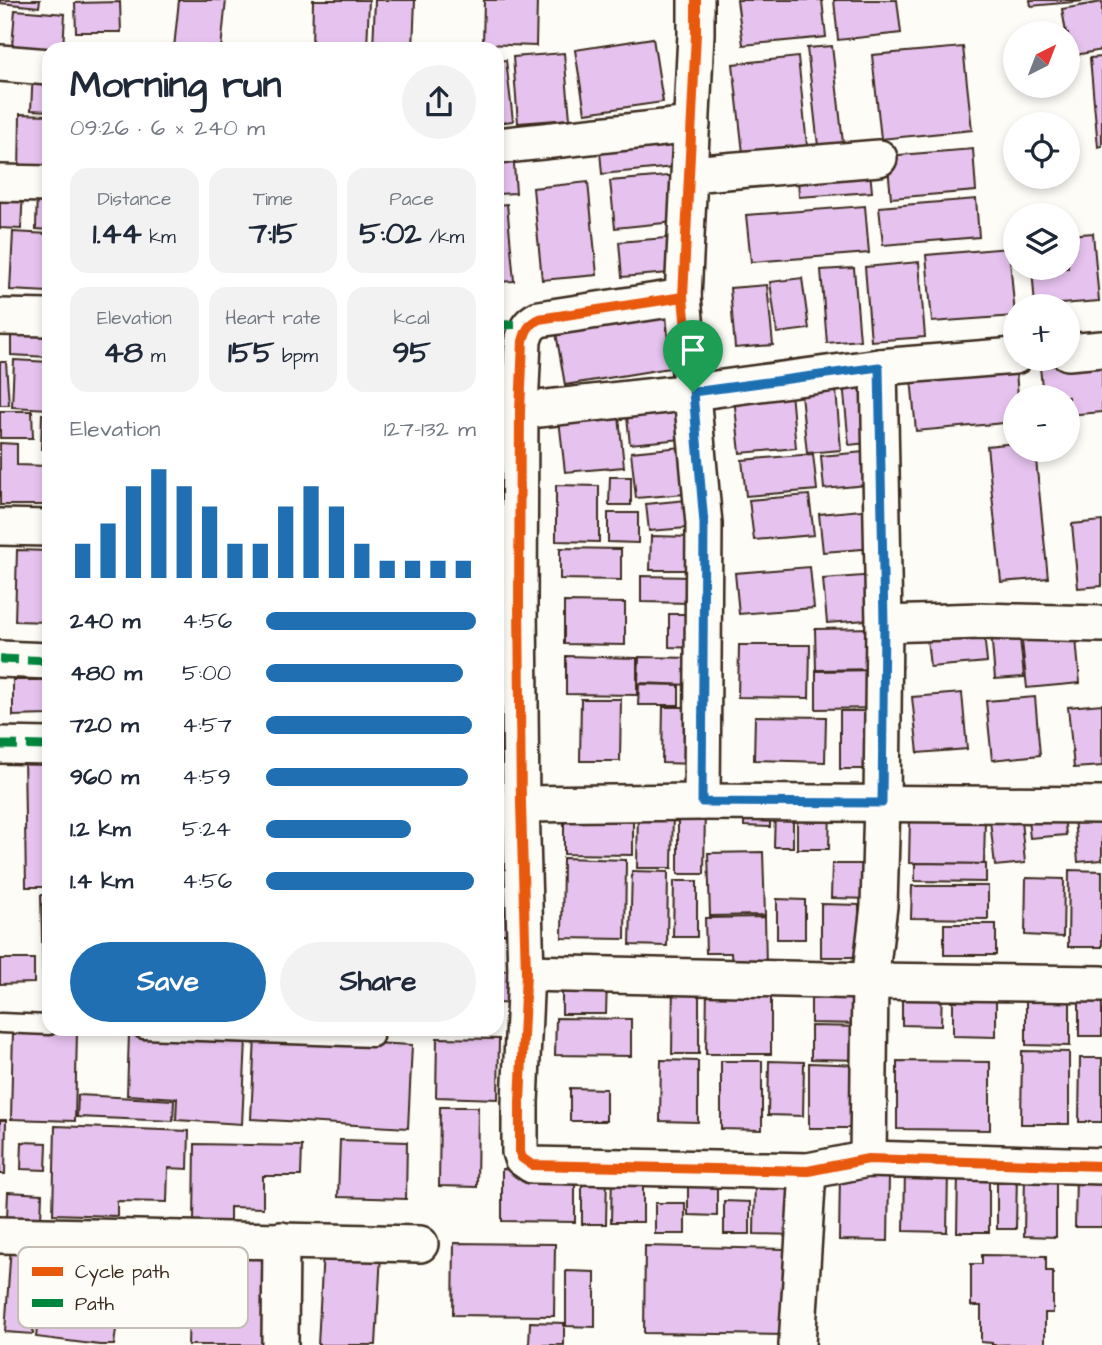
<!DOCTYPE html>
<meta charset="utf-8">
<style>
:root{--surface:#fff;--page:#f2f2f3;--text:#1f2937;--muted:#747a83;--accent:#1f6fb2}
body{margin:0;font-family:"Architects Daughter",sans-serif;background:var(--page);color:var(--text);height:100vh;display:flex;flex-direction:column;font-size:26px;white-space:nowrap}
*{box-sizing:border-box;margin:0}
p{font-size:23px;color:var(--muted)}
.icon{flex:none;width:38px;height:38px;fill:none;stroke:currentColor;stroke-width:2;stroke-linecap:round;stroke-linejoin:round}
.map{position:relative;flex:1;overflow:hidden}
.panel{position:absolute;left:42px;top:42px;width:462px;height:994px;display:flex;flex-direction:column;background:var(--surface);border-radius:21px;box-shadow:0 4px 10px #0003}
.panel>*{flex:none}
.needle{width:46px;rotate:42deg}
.buttons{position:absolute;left:1003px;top:21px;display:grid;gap:14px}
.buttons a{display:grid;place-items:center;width:77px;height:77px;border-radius:50%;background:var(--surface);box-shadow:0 4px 10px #0003;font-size:35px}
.pin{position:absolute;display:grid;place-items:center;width:60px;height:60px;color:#fff;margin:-72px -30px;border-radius:50% 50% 50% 0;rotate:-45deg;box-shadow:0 0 7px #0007}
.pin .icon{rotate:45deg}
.round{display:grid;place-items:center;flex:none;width:74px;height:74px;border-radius:37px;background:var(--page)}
.summary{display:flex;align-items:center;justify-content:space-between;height:119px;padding:0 28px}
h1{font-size:38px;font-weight:800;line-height:52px}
.metrics{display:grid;grid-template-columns:repeat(3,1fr);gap:10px;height:119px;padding:7px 28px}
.metrics div{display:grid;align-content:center;border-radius:18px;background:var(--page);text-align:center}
.metrics b{font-size:30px;font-weight:800}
.metrics small{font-size:19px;font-weight:400}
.metrics p{font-size:19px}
.chart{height:196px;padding:14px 28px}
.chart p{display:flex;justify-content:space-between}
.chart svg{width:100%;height:126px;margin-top:7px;stroke:var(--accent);stroke-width:6}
.cta{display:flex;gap:14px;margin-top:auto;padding:14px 28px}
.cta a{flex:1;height:80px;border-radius:42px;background:var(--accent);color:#fff;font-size:28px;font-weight:800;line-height:80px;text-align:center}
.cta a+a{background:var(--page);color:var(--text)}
ul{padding:0 28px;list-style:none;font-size:23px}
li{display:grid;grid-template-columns:112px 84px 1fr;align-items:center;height:52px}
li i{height:18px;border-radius:9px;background:var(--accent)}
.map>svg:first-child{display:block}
.building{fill:#e6c3ef;stroke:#3b2a1e;stroke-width:2}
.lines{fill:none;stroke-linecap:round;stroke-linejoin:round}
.lane-casing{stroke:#3b2a1e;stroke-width:23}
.street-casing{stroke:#3b2a1e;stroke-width:40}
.lane{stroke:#fdfcf7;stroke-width:18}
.street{stroke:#fdfcf7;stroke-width:35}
.quiet{stroke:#00873e;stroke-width:9;stroke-dasharray:18 9;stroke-linecap:butt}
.cycleway-casing{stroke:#fdfcf7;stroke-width:15}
.cycleway{stroke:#e8590c;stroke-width:10}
.route-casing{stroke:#fff;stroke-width:14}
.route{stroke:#1f6fb2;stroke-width:9}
.key{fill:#fdfcf7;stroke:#c3bdb6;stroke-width:2}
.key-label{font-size:19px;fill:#3b2a1e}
</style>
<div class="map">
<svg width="1102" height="1345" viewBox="0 0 1102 1345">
<rect width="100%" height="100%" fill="#fdfcf7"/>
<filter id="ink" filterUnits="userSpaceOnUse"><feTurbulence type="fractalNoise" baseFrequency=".0143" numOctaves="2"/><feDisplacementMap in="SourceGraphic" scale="14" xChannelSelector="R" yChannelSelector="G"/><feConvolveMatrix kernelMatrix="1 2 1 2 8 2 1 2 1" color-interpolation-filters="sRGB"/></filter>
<g filter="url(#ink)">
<!-- building -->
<g class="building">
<polygon points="0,0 40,0 39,7 0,3"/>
<polygon points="179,0 226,0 221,49 174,48"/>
<polygon points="313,0 369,0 367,49 312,49"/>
<polygon points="375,0 415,0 413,49 373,49"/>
<polygon points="484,0 537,0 536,46 483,44"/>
<polygon points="737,0 822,0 826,37 743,45"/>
<polygon points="834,0 897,0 901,33 838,40"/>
<polygon points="1030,0 1095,0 1031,6"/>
<polygon points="120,2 121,32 76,32 75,3"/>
<polygon points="1102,2 1102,50 1070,56 1068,33 1066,33 1062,9"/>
<polygon points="15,10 65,14 63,49 49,50 12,47"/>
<polygon points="653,38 663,102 585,113 575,50"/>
<polygon points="832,46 843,143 818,146 807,48"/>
<polygon points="963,47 972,130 881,139 872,55"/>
<polygon points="564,53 570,119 518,123 513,57"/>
<polygon points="798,57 807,146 743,153 733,64"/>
<polygon points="1102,57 1102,146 1098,147 1090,58"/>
<polygon points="506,60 513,121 497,123 497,61"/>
<polygon points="33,71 49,72 49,111 31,110"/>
<polygon points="20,114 49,115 49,175 19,174"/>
<polygon points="680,132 684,166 602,174 599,140"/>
<polygon points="973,149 976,191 891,198 887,156"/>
<polygon points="513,150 516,193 497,194 497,151"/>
<polygon points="870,171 872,192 799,197 798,177"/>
<polygon points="679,175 684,221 615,228 610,181"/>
<polygon points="588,182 597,275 542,280 533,188"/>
<polygon points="37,188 49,188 49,230 36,229"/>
<polygon points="0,190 23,191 21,229 0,228"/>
<polygon points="976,199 979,237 883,245 879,207"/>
<polygon points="507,204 514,281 497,282 497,205"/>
<polygon points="865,206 869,253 751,262 746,215"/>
<polygon points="13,232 49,234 49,292 10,290"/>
<polygon points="1093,233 1099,301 1035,306 1032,268 1068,268 1068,235"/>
<polygon points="677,237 681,272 622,277 619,242"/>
<polygon points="1009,248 1015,316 932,322 926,255"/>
<polygon points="919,262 925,337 871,341 865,267"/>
<polygon points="854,268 860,340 827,343 821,270"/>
<polygon points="802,278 809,329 777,333 770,282"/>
<polygon points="767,285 773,345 735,348 730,288"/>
<polygon points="677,301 688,365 565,385 554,321"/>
<polygon points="11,322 49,323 49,357 11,355"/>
<polygon points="514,331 517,365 497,367 497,333"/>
<polygon points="1015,358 1018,397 1015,397 1015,422 916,431 910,367"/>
<polygon points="14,360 49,362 49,409 12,407"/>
<polygon points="0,362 6,362 9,405 0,405"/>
<polygon points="1102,362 1102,412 1068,415 1068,397 1043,397 1040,367"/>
<polygon points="497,376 516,377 515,438 497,437"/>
<polygon points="870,380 876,442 849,445 843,383"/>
<polygon points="836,390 841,450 807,453 801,394"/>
<polygon points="791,392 796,448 740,453 734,397"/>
<polygon points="689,402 692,438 630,444 626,408"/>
<polygon points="618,406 624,467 565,472 558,411"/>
<polygon points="0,411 32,411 33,438 0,438"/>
<polygon points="42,414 49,415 49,449 41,449"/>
<polygon points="0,443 17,444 17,465 49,466 49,505 0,505"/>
<polygon points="1015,443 1015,450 1035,450 1048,578 1001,582 987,446"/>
<polygon points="692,446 697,493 636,498 631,452"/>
<polygon points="875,451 878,484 824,489 821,456"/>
<polygon points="813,454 817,490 746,496 742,460"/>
<polygon points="610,477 631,477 631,505 609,505"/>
<rect x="497" y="483" width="16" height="23"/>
<polygon points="556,485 599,486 599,542 556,541"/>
<polygon points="809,495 814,535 754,540 749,500"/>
<polygon points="697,499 700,527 649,531 646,504"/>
<polygon points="872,509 876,548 823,552 819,514"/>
<polygon points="497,511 516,512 516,546 497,546"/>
<polygon points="608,513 638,513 638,543 608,542"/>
<polygon points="1102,521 1102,586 1078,588 1072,524"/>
<polygon points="651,536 693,537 693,570 650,570"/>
<polygon points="560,548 621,549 621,580 560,579"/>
<polygon points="17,550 49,551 49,622 15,621"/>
<polygon points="497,552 517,553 516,583 497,583"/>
<polygon points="810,567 814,608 739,614 735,573"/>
<polygon points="876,575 880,619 827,623 823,579"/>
<polygon points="641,576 693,577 692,603 641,602"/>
<polygon points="564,602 625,603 625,645 564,644"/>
<polygon points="669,614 701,614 700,648 669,647"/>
<polygon points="983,624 987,662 930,667 926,629"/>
<polygon points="1075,627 1080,683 1027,688 1021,632"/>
<polygon points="879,628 880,669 816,670 815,629"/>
<polygon points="1019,629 1024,677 995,679 991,631"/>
<polygon points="739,645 810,645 809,698 738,697"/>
<polygon points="566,656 637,658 637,695 566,694"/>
<polygon points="639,657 693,658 692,685 638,683"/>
<polygon points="881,670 881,708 816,709 816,671"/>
<polygon points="13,680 49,680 49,715 13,716"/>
<polygon points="639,684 679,685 679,705 638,705"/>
<polygon points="962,693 967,749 918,753 912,697"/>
<polygon points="1035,697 1040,755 992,760 986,701"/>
<polygon points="581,699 621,699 620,761 580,761"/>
<polygon points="1102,704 1102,766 1074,768 1068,707"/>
<polygon points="663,707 697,707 697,764 662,763"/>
<rect x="840" y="711" width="33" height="58"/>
<polygon points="755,716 826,717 825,762 754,760"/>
<rect x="497" y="727" width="18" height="59"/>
<polygon points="24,754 49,754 49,887 26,887"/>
<polygon points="497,794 518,795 517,833 497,833"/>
<polygon points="678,805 705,806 704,874 678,874"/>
<polygon points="638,807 673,808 672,868 637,868"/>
<polygon points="1063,807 1066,835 1030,838 1027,810"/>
<polygon points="797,808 830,808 829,849 797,849"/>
<polygon points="564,809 633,811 633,855 564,854"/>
<polygon points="744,809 770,810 770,827 744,826"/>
<polygon points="1020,809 1025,863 995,866 989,811"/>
<polygon points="775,810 793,810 793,847 774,847"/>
<polygon points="1102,815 1102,860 1078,862 1074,818"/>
<polygon points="910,818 985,819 984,864 909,863"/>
<polygon points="763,852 765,915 710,916 708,853"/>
<polygon points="563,858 626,860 625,939 562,938"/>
<polygon points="497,861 518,861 518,894 497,893"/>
<polygon points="915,863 986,864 986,882 915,881"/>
<polygon points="832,864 876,864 875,899 831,898"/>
<polygon points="1069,870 1102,871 1102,947 1068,947"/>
<polygon points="632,871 668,872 667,946 630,945"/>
<polygon points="1026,878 1064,879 1063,937 1025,935"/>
<polygon points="674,881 697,881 697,937 673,937"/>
<polygon points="912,886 988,886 988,919 911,918"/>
<polygon points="41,895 49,895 49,983 43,983"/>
<polygon points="777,899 805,900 805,939 777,939"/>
<rect x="497" y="903" width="24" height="31"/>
<polygon points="821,904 859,905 859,957 821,957"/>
<polygon points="765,917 766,968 732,968 731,953 706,953 705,918"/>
<rect x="944" y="924" width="52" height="31"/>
<polygon points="0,959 34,959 34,983 0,984"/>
<polygon points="497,970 518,971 518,1004 497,1003"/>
<polygon points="562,981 607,981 606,1014 562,1014"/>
<polygon points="673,982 699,982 699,1054 672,1054"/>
<polygon points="902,985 942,986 941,1026 902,1025"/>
<polygon points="707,986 771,987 771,1054 706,1054"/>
<polygon points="811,987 867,988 867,1024 811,1023"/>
<polygon points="953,988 996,988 996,1037 953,1036"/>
<rect x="1079" y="989" width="23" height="47"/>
<polygon points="1026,991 1070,992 1070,1046 1026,1045"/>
<polygon points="556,1018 631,1019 631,1056 555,1055"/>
<polygon points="811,1026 863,1027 863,1060 811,1059"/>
<polygon points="13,1029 77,1032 75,1121 11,1119"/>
<polygon points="129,1033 246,1040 242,1124 176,1120 177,1098 127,1095"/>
<polygon points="255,1037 412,1045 408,1128 251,1119"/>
<polygon points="437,1038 499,1039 498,1099 436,1097"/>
<polygon points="1022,1051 1069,1052 1069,1124 1021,1124"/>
<polygon points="1080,1058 1102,1058 1102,1122 1079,1122"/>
<polygon points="661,1060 698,1061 698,1122 660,1121"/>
<polygon points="721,1061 762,1061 762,1130 721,1129"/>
<polygon points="769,1061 804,1062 803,1116 768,1115"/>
<polygon points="897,1061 990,1062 990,1130 897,1129"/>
<polygon points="809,1063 863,1065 863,1128 809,1128"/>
<polygon points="570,1088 606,1089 606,1121 570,1121"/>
<polygon points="78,1095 174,1100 173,1121 77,1117"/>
<polygon points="440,1107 478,1107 477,1187 439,1186"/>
<polygon points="0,1120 6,1120 5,1174 0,1174"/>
<polygon points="55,1126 189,1131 188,1169 168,1168 167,1202 117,1201 117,1216 53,1214"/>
<polygon points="340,1140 407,1142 406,1199 338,1197"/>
<polygon points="22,1142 47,1143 46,1170 21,1169"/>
<polygon points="195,1144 302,1146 301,1176 263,1176 263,1208 230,1207 230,1224 194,1224"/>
<polygon points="502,1169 575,1171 575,1222 502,1221"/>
<polygon points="905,1169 948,1170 947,1232 904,1231"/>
<polygon points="612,1172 643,1172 643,1222 611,1222"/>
<polygon points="958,1172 989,1172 989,1232 957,1232"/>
<polygon points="997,1172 1017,1172 1016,1229 997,1229"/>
<polygon points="582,1173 607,1173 606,1224 582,1224"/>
<polygon points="840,1173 889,1174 888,1241 839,1240"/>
<polygon points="1025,1173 1056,1174 1056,1237 1024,1236"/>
<polygon points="1076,1174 1102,1175 1102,1227 1075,1227"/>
<polygon points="688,1176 717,1176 717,1216 688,1215"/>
<polygon points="755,1177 801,1178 801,1235 754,1234"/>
<polygon points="8,1192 42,1194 41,1220 7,1218"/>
<polygon points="724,1201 750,1202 750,1234 724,1234"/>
<rect x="655" y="1203" width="30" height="31"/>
<polygon points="454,1243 555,1244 554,1316 453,1315"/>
<polygon points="11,1246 39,1248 33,1334 5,1332"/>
<polygon points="191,1246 265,1248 263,1345 188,1345"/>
<polygon points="645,1246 785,1249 784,1335 644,1333"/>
<polygon points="323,1250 381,1254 376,1345 318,1345"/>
<polygon points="982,1255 1046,1256 1046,1271 1053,1271 1053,1313 1045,1313 1045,1344 992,1345 992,1343 981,1342 981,1306 971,1306 971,1264 982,1264"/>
<polygon points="566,1271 595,1272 595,1327 566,1326"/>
<polygon points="43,1281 121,1291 114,1345 100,1345 36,1337"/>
<polygon points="530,1322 564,1323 564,1345 529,1345"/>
</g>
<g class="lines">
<defs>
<g id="lane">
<polyline points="0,1023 49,1025"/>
<polyline points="143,1029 373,1037"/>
</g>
<g id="street">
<polyline points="696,0 696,34 683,297 704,524 702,802"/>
<polyline points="0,63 49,67"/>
<polyline points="497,146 692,125"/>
<polyline points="690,174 879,158"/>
<polyline points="0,183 49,184"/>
<path d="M683,297L539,319C529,324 526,330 523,341L520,411L519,603L521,804L526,973L520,1102V1152L522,1158L532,1165L808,1171L868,1159L1102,1166"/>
<polyline points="0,317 49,318"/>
<polyline points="1068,352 1102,349"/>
<polyline points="520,411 693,392 879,367 1015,356"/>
<polyline points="0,527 49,528"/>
<polyline points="884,624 980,621 1102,624"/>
<polyline points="0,659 49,661"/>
<polyline points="0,745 49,746"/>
<polyline points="521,804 702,802 1102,805"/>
<polyline points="526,973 870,981 1102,984"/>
<polyline points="868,1159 870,981 879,906 882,803 884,624 879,367"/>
<polyline points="0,1235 420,1244"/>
<polyline points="280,1345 281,1240"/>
<polyline points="797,1345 808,1171"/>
</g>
</defs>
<!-- lane casing -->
<use href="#lane" class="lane-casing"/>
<!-- street casing -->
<use href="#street" class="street-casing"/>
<!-- lane -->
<use href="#lane" class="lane"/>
<!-- street -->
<use href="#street" class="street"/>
<!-- quiet -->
<g class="quiet">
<polyline points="497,325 530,324"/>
<polyline points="0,659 49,661"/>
<polyline points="0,745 49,746"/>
</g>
<defs>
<g id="cycleway">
<polyline points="696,0 696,34 683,297 704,524 702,802"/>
<path d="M683,297L539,319C529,324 526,330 523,341L520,411L519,603L521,804L526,973L520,1102V1152L522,1158L532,1165L808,1171L868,1159L1102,1166"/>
</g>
</defs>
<!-- cycleway casing -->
<use href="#cycleway" class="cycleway-casing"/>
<!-- cycleway -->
<use href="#cycleway" class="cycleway"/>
</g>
</g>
<g class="lines" filter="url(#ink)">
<defs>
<polygon id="route" points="879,367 884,624 882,803 702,802 704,524 693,392"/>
</defs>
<!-- route casing -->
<use href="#route" class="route-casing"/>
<!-- route -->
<use href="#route" class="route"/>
</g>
<!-- legend -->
<rect x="18" y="1247" width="230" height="81" rx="10" class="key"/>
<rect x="32" y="1267" width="31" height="9" fill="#e8590c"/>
<rect x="32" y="1299" width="31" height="8" fill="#00873e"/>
<g class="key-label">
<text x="75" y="1278">Cycle path</text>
<text x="75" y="1310">Path</text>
</g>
</svg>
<div class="buttons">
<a><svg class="needle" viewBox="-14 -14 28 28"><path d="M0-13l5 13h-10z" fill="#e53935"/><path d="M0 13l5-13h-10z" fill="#747a83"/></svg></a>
<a><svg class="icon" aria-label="locate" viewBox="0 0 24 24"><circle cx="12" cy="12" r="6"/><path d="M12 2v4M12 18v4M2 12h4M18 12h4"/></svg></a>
<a><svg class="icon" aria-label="layers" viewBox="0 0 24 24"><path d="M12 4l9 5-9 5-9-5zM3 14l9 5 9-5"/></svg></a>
<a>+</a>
<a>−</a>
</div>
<div class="pin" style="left:693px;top:392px;background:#1e9e55"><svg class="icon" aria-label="arrive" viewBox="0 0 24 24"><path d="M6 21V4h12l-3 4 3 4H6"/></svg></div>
<section class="panel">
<div class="summary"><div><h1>Morning run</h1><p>09:26 · 6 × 240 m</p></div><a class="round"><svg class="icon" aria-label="share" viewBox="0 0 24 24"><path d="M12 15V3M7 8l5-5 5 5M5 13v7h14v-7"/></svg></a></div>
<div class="metrics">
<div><p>Distance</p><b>1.44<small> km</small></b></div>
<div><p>Time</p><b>7:15</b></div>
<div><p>Pace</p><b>5:02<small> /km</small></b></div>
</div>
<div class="metrics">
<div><p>Elevation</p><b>48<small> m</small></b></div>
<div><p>Heart rate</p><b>155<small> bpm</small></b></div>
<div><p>kcal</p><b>95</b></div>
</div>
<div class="chart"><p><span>Elevation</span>127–132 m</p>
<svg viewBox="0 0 160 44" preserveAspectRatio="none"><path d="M5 44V32M15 44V25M25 44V12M35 44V6M45 44V12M55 44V19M65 44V32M75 44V32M85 44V19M95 44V12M105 44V19M115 44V32M125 44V38M135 44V38M145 44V38M155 44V38"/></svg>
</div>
<ul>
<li><b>240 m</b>4:56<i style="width:100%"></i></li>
<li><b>480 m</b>5:00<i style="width:94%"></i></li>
<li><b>720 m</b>4:57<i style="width:98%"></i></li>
<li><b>960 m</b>4:59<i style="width:96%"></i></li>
<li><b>1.2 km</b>5:24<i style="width:69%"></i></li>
<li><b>1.4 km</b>4:56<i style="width:99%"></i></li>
</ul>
<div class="cta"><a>Save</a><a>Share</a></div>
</section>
</div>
